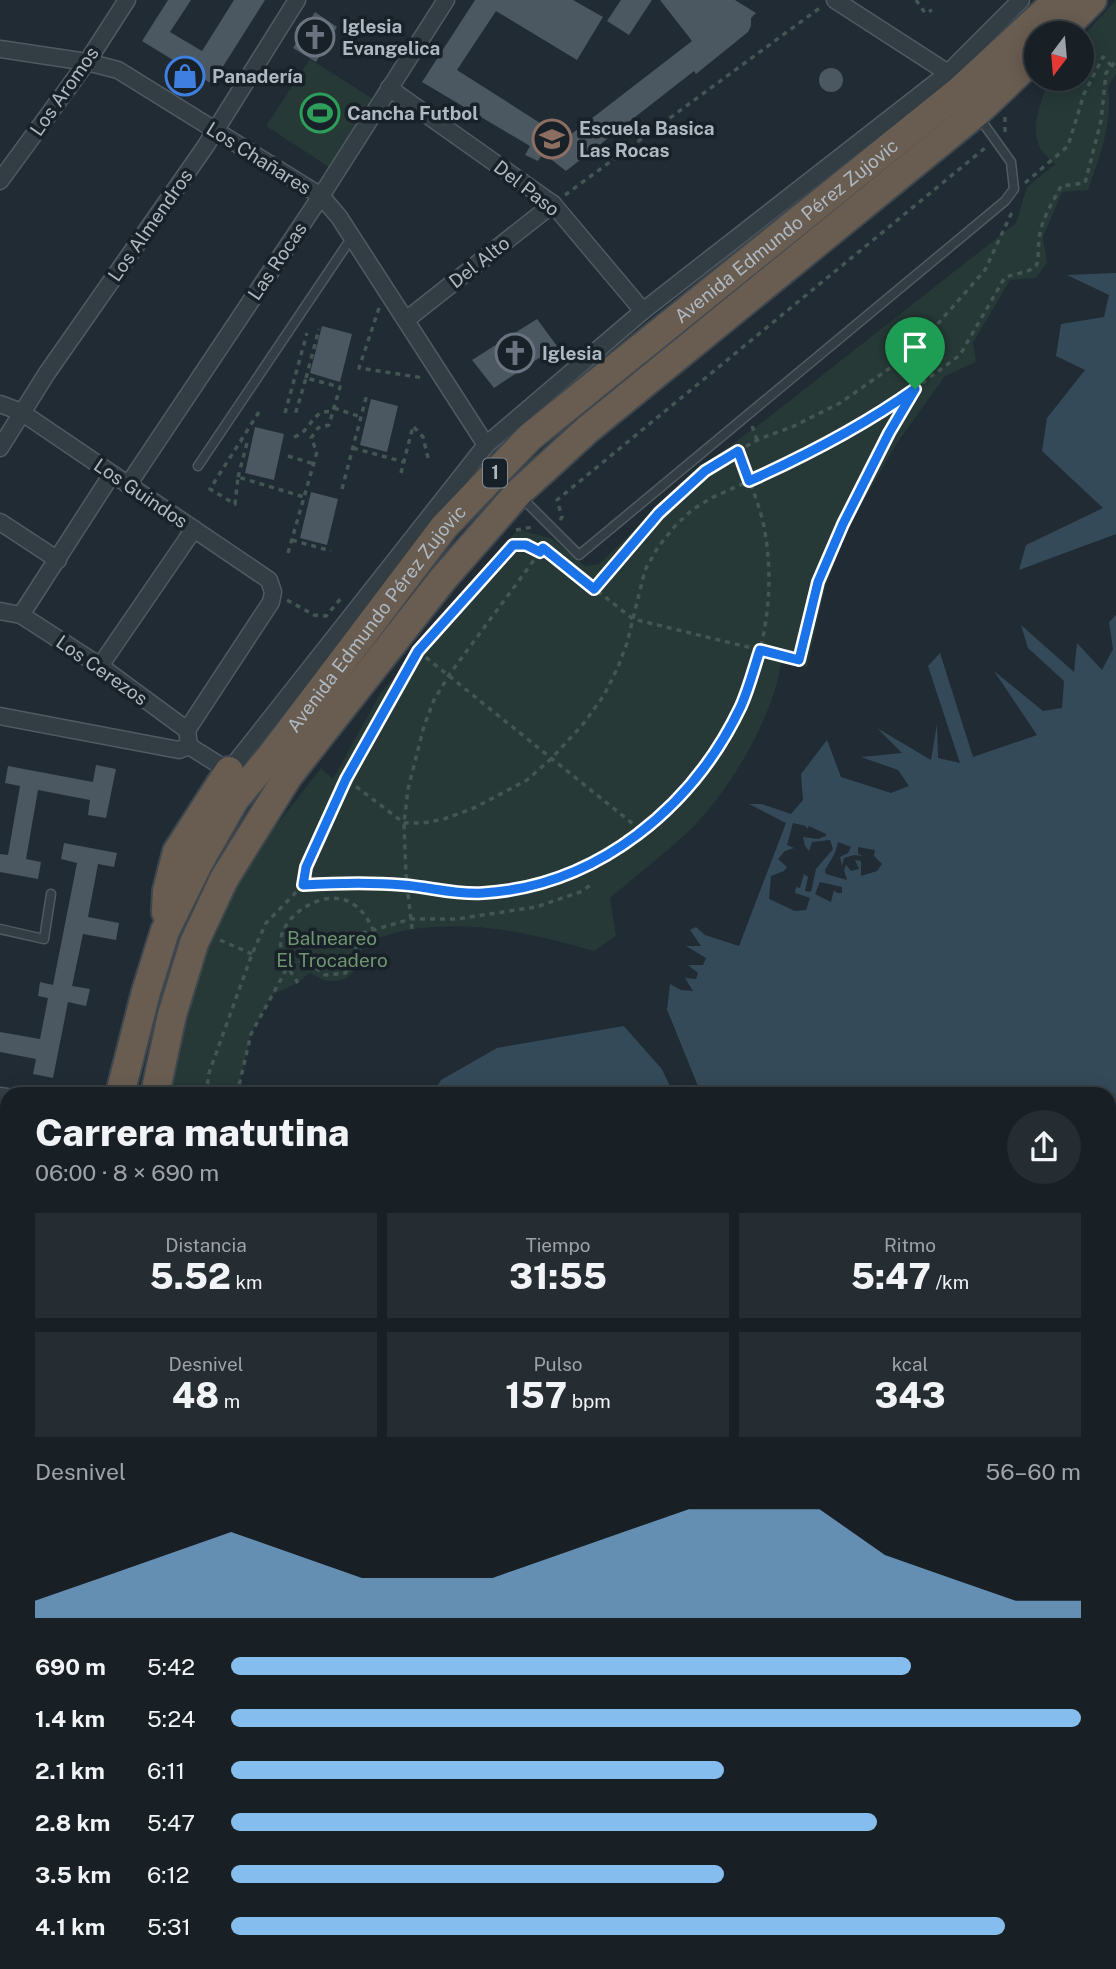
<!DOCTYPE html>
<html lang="es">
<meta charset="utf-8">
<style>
:root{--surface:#182026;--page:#252d32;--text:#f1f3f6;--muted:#9fa3a7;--line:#363e43;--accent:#85beee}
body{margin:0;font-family:"Public Sans",sans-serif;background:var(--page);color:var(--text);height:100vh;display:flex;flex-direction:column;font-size:26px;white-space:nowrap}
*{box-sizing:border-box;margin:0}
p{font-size:23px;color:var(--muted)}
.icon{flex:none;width:38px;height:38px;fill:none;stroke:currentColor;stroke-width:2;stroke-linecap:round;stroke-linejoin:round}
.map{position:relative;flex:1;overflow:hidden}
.details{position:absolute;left:0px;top:1087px;width:1116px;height:884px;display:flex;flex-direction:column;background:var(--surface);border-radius:21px 21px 0 0;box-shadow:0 4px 18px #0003,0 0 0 2px var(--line)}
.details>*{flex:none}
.needle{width:46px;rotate:196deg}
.tools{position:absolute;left:1024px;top:21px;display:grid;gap:14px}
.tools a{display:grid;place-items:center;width:70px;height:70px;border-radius:50%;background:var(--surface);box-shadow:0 4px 18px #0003,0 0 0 2px var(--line);font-size:35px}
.pin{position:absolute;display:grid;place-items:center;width:60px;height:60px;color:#fff;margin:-72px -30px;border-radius:50% 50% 50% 0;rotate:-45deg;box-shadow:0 0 7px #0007}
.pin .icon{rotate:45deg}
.round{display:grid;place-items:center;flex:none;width:74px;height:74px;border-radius:37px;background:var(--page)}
.summary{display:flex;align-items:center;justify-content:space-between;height:119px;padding:0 35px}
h1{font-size:38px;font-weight:800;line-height:52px}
.metrics{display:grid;grid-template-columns:repeat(3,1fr);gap:10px;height:119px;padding:7px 35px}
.metrics div{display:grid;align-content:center;border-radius:0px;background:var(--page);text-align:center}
.metrics b{font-size:35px;font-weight:800}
.metrics small{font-size:19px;font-weight:400}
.metrics p{font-size:19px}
.chart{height:196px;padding:14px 35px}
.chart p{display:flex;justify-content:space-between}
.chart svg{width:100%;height:126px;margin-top:7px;fill:var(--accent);opacity:.7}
ul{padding:0 35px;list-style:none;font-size:23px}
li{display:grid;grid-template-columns:112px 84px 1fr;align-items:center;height:52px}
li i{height:18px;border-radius:9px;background:var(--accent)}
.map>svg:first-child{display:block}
.green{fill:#263936}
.water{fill:#354a59;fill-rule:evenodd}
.pier{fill:#202b33}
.building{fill:#4b5861}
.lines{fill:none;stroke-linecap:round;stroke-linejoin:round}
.lane-casing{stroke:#515a62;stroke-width:11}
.street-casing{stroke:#515a62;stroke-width:19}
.highway-casing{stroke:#3e474e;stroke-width:32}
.path{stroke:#435654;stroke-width:3.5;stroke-dasharray:5 5;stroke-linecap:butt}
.lane{stroke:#333d44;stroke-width:8}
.street{stroke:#333d44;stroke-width:16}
.highway{stroke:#695c51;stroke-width:28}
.route-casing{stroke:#fff;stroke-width:14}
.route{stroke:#1a73e8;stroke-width:9}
.labels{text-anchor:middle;stroke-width:7;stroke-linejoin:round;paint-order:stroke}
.shield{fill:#192128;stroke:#818b93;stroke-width:2}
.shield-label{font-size:18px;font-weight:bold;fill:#adb8c1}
.poi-label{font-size:19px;font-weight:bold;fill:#adb8c1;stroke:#192128;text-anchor:start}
.street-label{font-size:19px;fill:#adb8c1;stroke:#192128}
.park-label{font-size:19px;fill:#6f9571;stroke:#192128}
</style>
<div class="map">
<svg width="1116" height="1969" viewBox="0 0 1116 1969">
<rect width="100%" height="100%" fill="#202b33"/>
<!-- green -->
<g class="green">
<path d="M1116,0V74L1108,87C1113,123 1100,156 1088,190L1062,192L1043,237L1047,263L1036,278L1010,280L973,343L976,362L945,376L897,443L847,529L825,589L807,667L781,664C773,718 728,794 688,832C663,855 636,876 610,898L616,936L594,951C533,934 478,920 414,929C397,931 379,938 362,943C363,961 353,983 330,981C323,981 315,975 309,973L298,983L272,995L251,1034L237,1094H170C185,1025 200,946 235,885C260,843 292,806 321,768L333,779L380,694L518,529L552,539L585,566L599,564L693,473L769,417L1016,223L1027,187L1055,164C1050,159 1042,153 1039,146C1030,124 1042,99 1050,79H1082V37Z"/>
<polygon points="310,59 373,99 329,167 266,126"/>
</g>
<!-- water -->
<g class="water">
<polygon points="1116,273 1116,534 1019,570 1026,545 1103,508 1042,451 1047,418 1085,370 1056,356 1061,324 1104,317 1109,295 1067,275"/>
<path d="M1116,615V1969H338L340,1964H1110V1094H701L667,1010L670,984L681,990L693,991L685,978L696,979L698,973L688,965H703L706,958L686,946H701L690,930L696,927L705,935L739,946L786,823L749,804H762L791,814L803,800L801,774L827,740L841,777L891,793L909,786L898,770L861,757L902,753L877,728L931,760L937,724L938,758L960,763L928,666L940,653L973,757L1037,735L994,671L1043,711L1062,708L1064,681L1028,648L1021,625L1074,672L1077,643L1102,670L1113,649L1109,622ZM793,823L806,826L807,829L809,826L826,834V836L818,839L803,837L805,846L809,851L812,842L830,840L833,849L816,869L811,892L805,891L808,877L804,874L800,888L796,887L795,893L810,898L806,910L795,911L769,899L771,876L784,871L787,867L778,859L785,851L794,848L787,845ZM838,842L851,847L848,853L840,857L842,866L844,858L854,855L863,856L858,854V847L875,850L874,856L882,864L877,871L861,876V861L855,860L859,869L851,871L846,865L844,870L847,880L826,874L825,870L835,853ZM820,882L842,887V893H837L834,890L831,902L815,894Z"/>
<polygon points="624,1026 662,1069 674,1094 432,1094 441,1080 497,1048"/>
<polygon points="200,1964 303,1964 309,1969 200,1969"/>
</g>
<!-- pier -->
<g class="pier">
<polygon points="664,1005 667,1010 701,1094 697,1094 664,1011"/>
<polygon points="623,1023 665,1067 677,1094 674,1094 662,1069 624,1026"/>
</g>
<!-- building -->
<g class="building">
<polygon points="168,0 191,0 170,32 202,51 234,0 265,0 212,84 142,41"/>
<polygon points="475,0 573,0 603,17 577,60 496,11 457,70 565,139 692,41 660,0 735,0 756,13 751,18 751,26 748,32 696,74 694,71 566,171 543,153 538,161 525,155 530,146 422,82"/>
<polygon points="621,0 652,0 629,35 607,21"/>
<polygon points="315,12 337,27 316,62 293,48"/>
<circle cx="831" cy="80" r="12"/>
<polygon points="537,319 557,346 494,388 472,360"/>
<polygon points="322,326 352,334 340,382 310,373"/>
<polygon points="371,399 398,406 387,452 360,445"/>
<polygon points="255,427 284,434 274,480 245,473"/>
<polygon points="311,492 338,499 327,545 300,538"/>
<polygon points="96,765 116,769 106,818 88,815 90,800 38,790 26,859 41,862 38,879 0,872 0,854 8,855 20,786 5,783 8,766 93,782"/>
<polygon points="64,843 117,853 114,867 98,864 88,917 119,923 116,940 83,934 72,986 90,989 86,1006 68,1002 53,1078 33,1074 36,1059 0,1052 0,1032 40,1039 48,998 38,996 40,982 53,985 77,863 61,859"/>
</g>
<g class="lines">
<defs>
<g id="lane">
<polyline points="198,466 352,237"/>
<polyline points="520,496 579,555 1005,201 1014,189 1011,162 978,116"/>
<polyline points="0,929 44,939 51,894"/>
</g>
<g id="street">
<polyline points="835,0 948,73"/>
<polyline points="0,49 87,62 118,70 321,196 339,217 486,445"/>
<polyline points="389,88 553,204 643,311"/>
<polyline points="0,181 87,62 127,0"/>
<polyline points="406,320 553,204"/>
<polyline points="0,404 21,412 269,580 273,592 271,602 187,730"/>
<polyline points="0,448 47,373 205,147 297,0"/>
<polyline points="128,485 321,196 446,0"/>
<polyline points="0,522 58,560"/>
<polyline points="0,611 21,615 100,666 187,730 189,746 229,771 486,445 643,311 948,73 1021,0"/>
<polyline points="21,615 112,474"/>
<polyline points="100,666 194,529"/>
<polyline points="0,716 179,750 189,746"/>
<polyline points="0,1096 7,1097"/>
<polyline points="0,1277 7,1279"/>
<polyline points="0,1323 4,1303"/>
</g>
<g id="highway">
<polyline points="1059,33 1092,0"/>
<polyline points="166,912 167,891 177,852 229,771"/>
<path id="s1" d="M120,1094L146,992L165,931L199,862L235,799L271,756L444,527L530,437L958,92L1058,0"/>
<polyline points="155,1094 172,1015 194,943 224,879 288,776 442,580 518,493 588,429 976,113 1036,56"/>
<polyline points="0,1494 7,1480"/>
<polyline points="0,1563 7,1552"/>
</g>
</defs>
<!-- lane casing -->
<use href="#lane" class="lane-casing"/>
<!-- street casing -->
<use href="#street" class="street-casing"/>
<!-- highway casing -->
<use href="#highway" class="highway-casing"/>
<!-- path -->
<g class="path">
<polyline points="916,0 925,13 932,10"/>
<polyline points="1005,132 1005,115"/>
<polyline points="1025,183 1068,146 1084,94 1103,57 1112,66"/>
<polyline points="565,195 821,7"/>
<polyline points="379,308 359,368 424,378"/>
<polyline points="306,378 319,329"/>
<polyline points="334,408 361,417"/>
<polyline points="259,412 210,489 235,504 238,477 304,497"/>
<polyline points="285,413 307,333"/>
<polyline points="752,426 757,440"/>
<path d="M294,437C312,432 311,408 333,412"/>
<polyline points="353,448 404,462"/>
<polyline points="288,456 314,464"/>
<polyline points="401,473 413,426 423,437 429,462"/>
<polyline points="238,477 247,443 241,441"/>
<polyline points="342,489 367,394"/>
<polyline points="560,520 562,517 557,500 985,148"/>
<polyline points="516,530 533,527"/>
<polyline points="292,540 331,551"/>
<polyline points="288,553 317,452 311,438 318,428 329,425 340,387 306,378 295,415"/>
<path d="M539,553L526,545H513L418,651L346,779L404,823H423L444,819L474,808L527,780L552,758L584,723L604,695L618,667L627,643L645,570L658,547L676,525L692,510L711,498L796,460L858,427L906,395L960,355L1005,277C1049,266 1034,269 1040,233C1043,217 1054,200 1061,186L1085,183L1101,121L1106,73L1116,61"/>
<polyline points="594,589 659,513 705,471 757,440 794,426 840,403 914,351 985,270 1012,212"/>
<polyline points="287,600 314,615 326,616 343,596"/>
<polyline points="418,651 643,832"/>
<path d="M303,885C337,883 369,882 403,885C430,887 456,894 483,893C598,885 693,807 741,706C749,688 754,668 760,650L799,660L818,582L843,524L889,433L907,406L938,338L933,331"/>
<path d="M412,929L406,876L404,823L408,789L424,726L434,700L449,675L543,548L633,619L760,650C770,610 772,569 764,527C759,502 747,476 738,451"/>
<polyline points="220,940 252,954"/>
<path d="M298,983C290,971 278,953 281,938C286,911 328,887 353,904C367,913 370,925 378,939"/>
<polyline points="206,1094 209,1073 252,954 266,923 303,885 306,867 346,779"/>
<polyline points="237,1094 251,1034 287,968 306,960 325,975 345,973 356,960 356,935 411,919 457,919 536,907 580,892 591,885"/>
<polyline points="0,1700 7,1695"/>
</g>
<!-- lane -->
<use href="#lane" class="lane"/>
<!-- street -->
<use href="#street" class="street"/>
<!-- highway -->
<use href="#highway" class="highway"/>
</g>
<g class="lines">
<defs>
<path id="route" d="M915,389L889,433L843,524L818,582L799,660L760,650C754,668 749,688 741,706C693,807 598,886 483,893C456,895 430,887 403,885C369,882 337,883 303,885L306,867L346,779L418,651L513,545H526L540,552L543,548L594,589L659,513L705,471L738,451L749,481C807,455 863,426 915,389Z"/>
</defs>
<!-- route casing -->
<use href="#route" class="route-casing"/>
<!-- route -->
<use href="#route" class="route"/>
</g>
<!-- icons -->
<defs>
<symbol id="church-ring" viewBox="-11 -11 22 22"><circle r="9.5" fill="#192128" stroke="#6b7280" stroke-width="1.5"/><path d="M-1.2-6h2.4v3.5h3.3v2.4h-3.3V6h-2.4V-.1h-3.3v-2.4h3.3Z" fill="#6b7280"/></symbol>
<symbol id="shop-ring" viewBox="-11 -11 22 22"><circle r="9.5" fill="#192128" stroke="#3f7fe0" stroke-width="1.5"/><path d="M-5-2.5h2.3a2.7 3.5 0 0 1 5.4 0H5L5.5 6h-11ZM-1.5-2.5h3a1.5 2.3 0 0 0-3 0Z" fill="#3f7fe0"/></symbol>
<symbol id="stadium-ring" viewBox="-11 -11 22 22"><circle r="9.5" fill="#192128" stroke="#2e9e5b" stroke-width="1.5"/><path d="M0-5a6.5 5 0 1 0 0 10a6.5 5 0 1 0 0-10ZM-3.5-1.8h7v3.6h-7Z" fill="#2e9e5b"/></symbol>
<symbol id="school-ring" viewBox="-11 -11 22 22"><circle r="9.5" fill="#192128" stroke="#8d6e63" stroke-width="1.5"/><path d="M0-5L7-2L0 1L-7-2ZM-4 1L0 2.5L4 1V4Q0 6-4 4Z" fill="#8d6e63"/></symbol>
</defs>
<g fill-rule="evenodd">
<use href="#church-ring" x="293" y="15" width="44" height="44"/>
<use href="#shop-ring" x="163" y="54" width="44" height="44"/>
<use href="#stadium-ring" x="298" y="91" width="44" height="44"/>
<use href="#school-ring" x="530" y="117" width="44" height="44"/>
<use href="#church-ring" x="493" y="331" width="44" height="44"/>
</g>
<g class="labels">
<!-- shield labels -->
<rect class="shield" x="483" y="458.5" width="24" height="29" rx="5"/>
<g class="shield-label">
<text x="495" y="479">1</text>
</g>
<!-- poi labels -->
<g class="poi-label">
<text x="342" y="33">Iglesia<tspan x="342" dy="22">Evangelica</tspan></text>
<text x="212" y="83">Panadería</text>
<text x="347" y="120">Cancha Futbol</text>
<text x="579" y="135">Escuela Basica<tspan x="579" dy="22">Las Rocas</tspan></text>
<text x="542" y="360">Iglesia</text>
</g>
<!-- street labels -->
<g class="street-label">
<text transform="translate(64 91) rotate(-55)" y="7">Los Aromos</text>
<text transform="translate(259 158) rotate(32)" y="7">Los Chañares</text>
<text transform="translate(527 188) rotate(38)" y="7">Del Paso</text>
<text transform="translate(150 225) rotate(-55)" y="7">Los Almendros</text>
<text dy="7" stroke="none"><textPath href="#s1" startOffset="1115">Avenida Edmundo Pérez Zujovic</textPath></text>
<text transform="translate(277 261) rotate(-56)" y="7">Las Rocas</text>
<text transform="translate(479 262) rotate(-38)" y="7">Del Alto</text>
<text transform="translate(141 493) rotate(34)" y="7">Los Guindos</text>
<text dy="7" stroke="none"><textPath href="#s1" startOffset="548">Avenida Edmundo Pérez Zujovic</textPath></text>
<text transform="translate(102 670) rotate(35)" y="7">Los Cerezos</text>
</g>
<!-- park labels -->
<g class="park-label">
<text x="332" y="945">Balneareo<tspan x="332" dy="22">El Trocadero</tspan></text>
</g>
</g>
</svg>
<div class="tools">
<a><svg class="needle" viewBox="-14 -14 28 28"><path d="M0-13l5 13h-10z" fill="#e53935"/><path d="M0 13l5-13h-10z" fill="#9fa3a7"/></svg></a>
</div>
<div class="pin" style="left:915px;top:389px;background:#1e9e55"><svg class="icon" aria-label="arrive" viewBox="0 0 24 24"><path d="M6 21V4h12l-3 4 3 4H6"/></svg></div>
<section class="details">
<div class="summary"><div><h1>Carrera matutina</h1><p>06:00 · 8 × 690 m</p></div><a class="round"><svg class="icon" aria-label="share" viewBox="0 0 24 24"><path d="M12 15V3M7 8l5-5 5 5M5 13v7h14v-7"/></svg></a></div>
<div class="metrics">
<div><p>Distancia</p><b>5.52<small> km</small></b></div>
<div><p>Tiempo</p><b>31:55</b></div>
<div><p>Ritmo</p><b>5:47<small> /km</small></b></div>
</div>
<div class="metrics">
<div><p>Desnivel</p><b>48<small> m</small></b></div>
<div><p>Pulso</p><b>157<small> bpm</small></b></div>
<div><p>kcal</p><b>343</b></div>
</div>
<div class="chart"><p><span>Desnivel</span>56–60 m</p>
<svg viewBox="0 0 160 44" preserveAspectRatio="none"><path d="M0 44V38L10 30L20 22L30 14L40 22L50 30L60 30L70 30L80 22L90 14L100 6L110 6L120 6L130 22L140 30L150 38L160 38V44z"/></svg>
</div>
<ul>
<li><b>690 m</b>5:42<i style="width:80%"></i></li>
<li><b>1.4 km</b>5:24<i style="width:100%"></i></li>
<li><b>2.1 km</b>6:11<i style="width:58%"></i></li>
<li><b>2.8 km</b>5:47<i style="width:76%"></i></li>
<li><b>3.5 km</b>6:12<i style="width:58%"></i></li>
<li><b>4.1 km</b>5:31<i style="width:91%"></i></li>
</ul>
</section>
</div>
